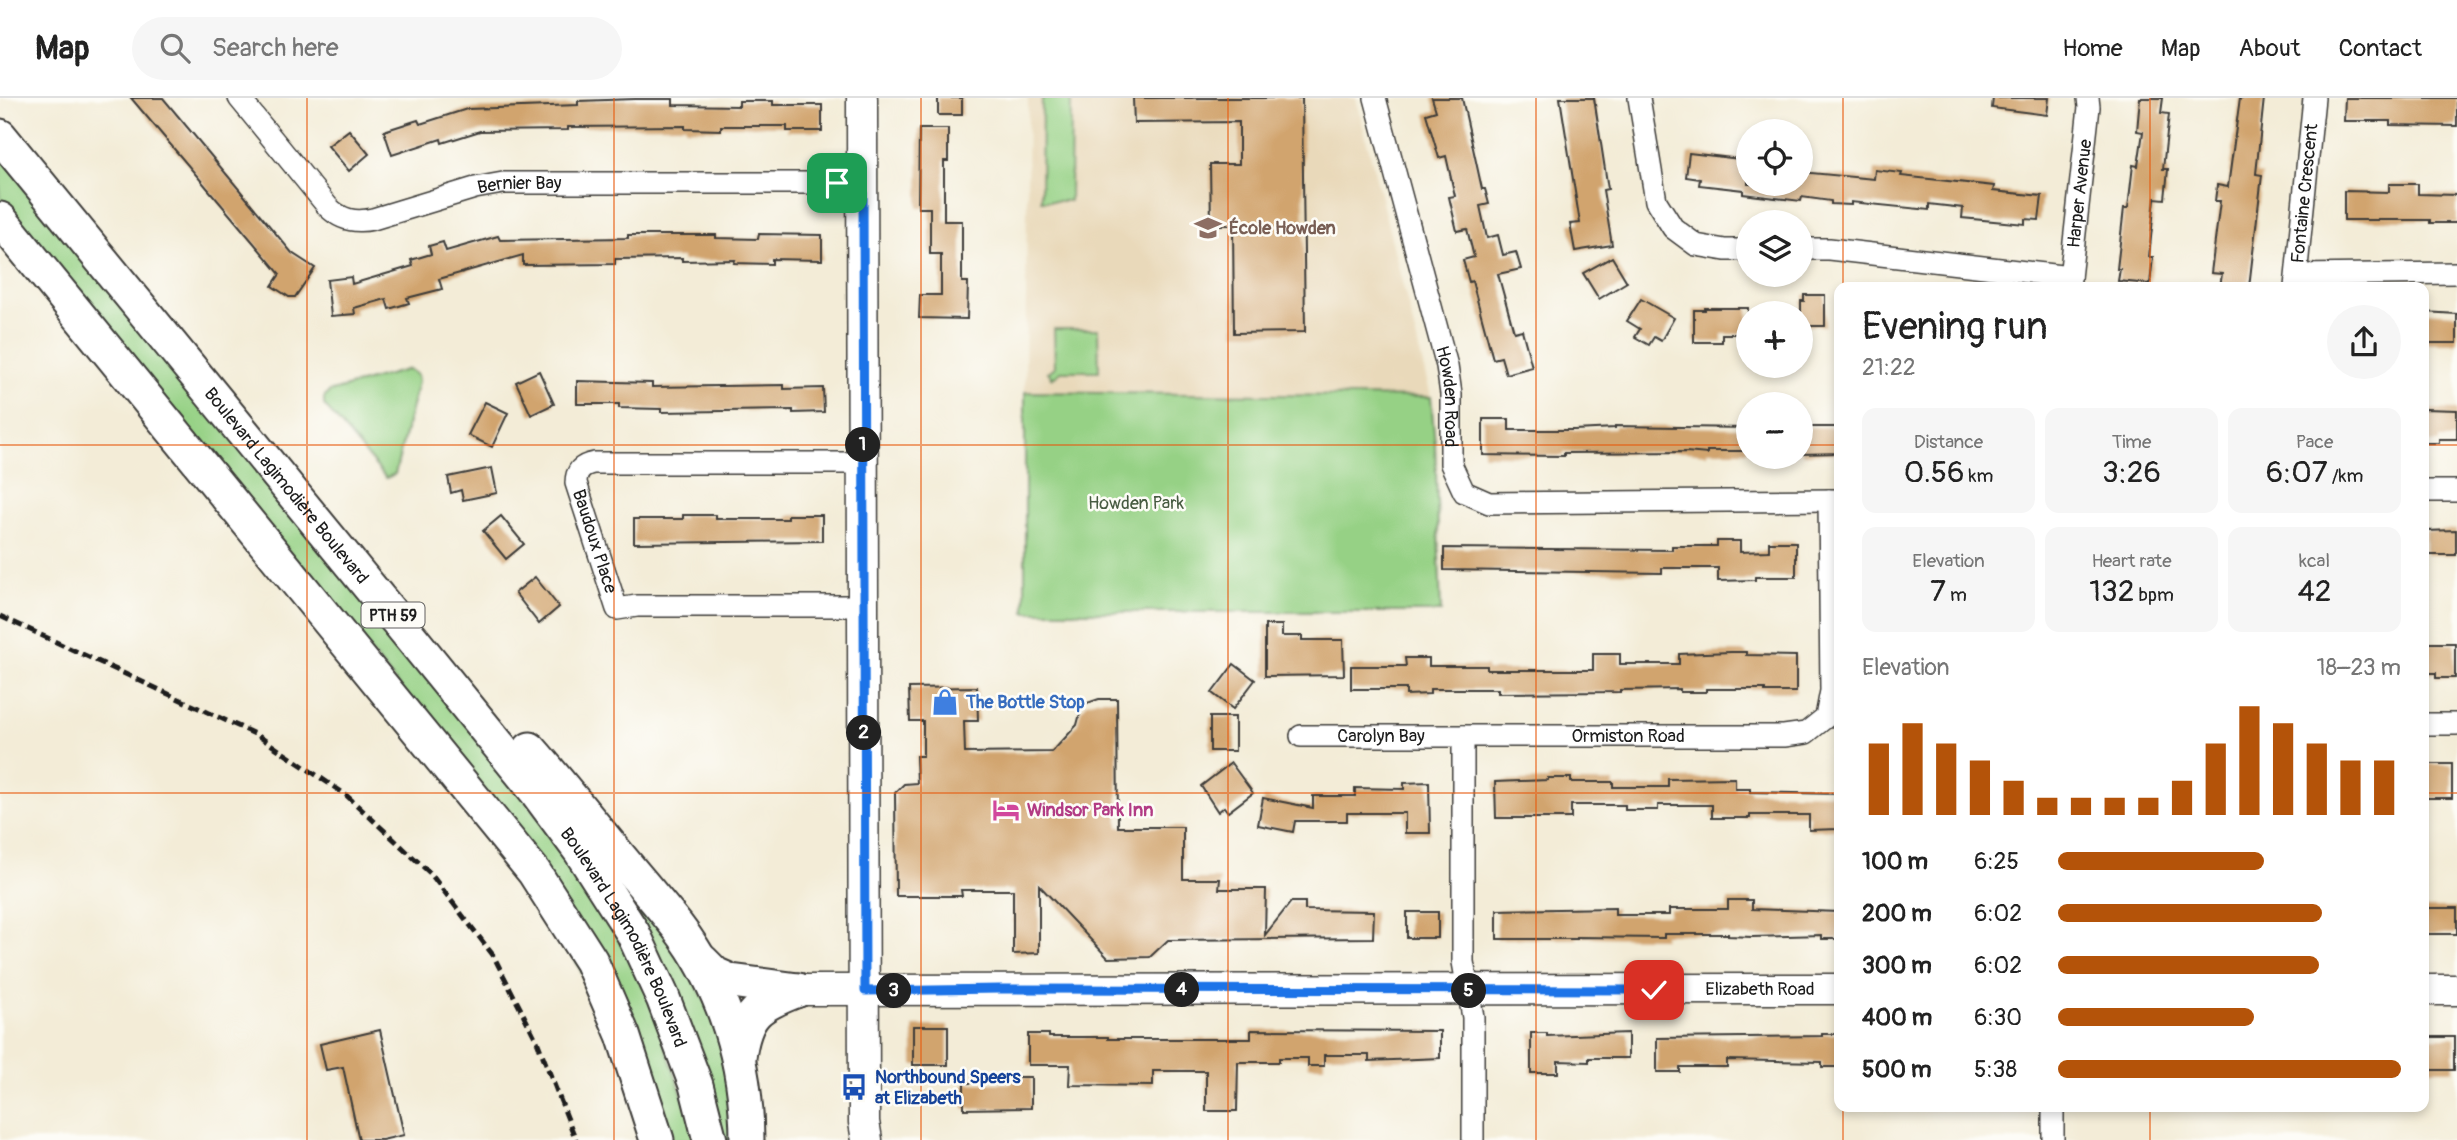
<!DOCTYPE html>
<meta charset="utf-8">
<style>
:root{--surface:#fff;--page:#f6f6f6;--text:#222;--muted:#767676;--line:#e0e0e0;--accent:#b45309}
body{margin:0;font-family:Pangolin,sans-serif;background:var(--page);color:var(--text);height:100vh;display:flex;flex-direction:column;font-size:26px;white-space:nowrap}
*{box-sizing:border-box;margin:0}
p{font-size:23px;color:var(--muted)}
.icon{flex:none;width:38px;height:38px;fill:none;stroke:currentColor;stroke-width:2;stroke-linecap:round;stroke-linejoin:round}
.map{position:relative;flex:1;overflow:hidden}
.sheet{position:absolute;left:1834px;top:184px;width:595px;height:830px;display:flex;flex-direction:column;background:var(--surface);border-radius:14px;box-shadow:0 4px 10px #0003}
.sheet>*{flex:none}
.tools{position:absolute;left:1736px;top:21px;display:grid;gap:14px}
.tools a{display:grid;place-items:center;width:77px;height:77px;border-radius:50%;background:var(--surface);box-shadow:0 4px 10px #0003;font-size:35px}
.pin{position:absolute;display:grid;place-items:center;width:60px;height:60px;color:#fff;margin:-30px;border-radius:14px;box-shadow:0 4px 10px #0006}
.km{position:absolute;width:35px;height:35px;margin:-18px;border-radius:50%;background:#222;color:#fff;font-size:19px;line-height:35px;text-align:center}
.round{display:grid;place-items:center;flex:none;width:74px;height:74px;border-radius:37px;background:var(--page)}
.head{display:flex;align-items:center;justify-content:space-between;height:119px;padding:0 28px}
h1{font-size:38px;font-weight:600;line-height:52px}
.metrics{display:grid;grid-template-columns:repeat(3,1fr);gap:10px;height:119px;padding:7px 28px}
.metrics div{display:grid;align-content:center;border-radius:14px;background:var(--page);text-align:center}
.metrics b{font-size:30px;font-weight:600}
.metrics small{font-size:19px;font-weight:400}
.metrics p{font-size:19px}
.chart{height:196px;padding:14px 28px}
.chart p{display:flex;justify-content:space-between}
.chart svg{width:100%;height:126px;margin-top:7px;stroke:var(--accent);stroke-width:6}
ul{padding:0 28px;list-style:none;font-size:23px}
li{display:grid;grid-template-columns:112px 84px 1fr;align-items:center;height:52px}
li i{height:18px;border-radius:9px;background:var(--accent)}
header{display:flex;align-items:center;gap:42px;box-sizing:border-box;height:98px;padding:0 35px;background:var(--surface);border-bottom:2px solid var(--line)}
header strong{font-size:33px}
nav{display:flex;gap:38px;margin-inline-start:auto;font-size:24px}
.search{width:490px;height:63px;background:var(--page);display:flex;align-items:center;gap:18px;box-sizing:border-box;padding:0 24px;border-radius:38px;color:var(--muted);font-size:26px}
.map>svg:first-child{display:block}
.built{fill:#e9d9ba}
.green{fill:#96d185;stroke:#597650;stroke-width:2}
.building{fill:#d1a46e}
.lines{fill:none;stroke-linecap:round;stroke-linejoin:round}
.street-casing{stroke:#3c3b38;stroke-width:24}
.secondary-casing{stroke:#3c3b38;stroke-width:33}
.primary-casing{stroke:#3c3b38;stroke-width:37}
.street{stroke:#fff;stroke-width:21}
.secondary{stroke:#fff;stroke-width:30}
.primary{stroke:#fff;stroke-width:33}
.rail{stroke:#1c1c1c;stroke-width:5;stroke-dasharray:10 5;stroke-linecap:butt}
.route-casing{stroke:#fff;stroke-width:14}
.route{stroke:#1a73e8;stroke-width:9}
.grid{fill:none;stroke:#e8590c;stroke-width:2;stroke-opacity:0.55}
.labels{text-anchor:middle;stroke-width:5;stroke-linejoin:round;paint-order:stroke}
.shield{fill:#fdfcf7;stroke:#605f5e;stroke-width:2}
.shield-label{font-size:16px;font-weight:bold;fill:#1c1c1c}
.street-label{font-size:18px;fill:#1c1c1c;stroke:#fdfcf7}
.education-label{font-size:18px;font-weight:bold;fill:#785e54;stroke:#fdfcf7;text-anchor:start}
.park-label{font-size:18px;fill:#475b41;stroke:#fdfcf7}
.shop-label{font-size:18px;font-weight:bold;fill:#366cbe;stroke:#fdfcf7;text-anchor:start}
.hotel-label{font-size:18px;font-weight:bold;fill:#b23c85;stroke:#fdfcf7;text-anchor:start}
.transit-label{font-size:18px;font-weight:bold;fill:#164399;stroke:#fdfcf7;text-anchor:start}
</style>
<header>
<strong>Map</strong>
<div class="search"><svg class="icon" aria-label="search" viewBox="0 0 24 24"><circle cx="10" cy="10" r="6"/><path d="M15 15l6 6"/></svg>Search here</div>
<nav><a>Home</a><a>Map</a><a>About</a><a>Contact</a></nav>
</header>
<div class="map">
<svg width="2457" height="1042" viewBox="0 0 2457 1042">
<rect width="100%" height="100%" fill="#fdfcf7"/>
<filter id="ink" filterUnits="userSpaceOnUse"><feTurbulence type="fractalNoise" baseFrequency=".0143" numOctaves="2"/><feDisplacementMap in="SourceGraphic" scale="14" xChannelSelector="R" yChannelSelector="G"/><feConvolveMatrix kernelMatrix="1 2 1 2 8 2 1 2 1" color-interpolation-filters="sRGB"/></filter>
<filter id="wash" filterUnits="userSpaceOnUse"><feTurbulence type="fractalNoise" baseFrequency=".00686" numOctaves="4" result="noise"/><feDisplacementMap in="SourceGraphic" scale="28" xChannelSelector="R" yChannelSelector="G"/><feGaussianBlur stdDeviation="1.57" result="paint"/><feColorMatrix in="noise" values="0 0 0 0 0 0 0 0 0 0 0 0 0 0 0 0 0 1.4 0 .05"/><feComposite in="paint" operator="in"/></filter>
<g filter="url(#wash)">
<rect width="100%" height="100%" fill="#f3ecd7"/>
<!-- built -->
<polygon class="built" points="1028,0 1356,0 1431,299 1025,294"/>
<!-- green -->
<g class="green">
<polygon points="1042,0 1071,0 1070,103 1041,103"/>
<polygon points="0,56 511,681 602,809 647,895 698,1042 668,1042 494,704 0,103"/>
<polygon points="1054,231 1098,231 1099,273 1061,273 1053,280 1048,274 1055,269"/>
<polygon points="409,271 417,277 418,284 395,376 386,380 324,307 324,300 329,294"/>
<polygon points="1025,294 1431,299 1435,346 1441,514 1025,514"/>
<polygon points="522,653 658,817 719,928 737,1042 723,1042"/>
</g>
<g id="blocks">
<!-- building -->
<g class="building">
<polygon points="131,0 163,0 292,155 315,170 295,199 289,199 272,188 280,176"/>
<rect x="938" y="0" width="24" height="17"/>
<polygon points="1133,0 1302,0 1305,234 1234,235 1233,127 1211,127 1210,66 1239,66 1239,24 1134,25"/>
<polygon points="1432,0 1462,0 1482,91 1485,91 1489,106 1480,108 1487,140 1498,137 1503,157 1516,154 1521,171 1498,176 1514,234 1522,232 1532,269 1506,276 1501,259 1493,261 1472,183 1469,184 1463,162 1474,159 1467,131 1457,133 1449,99 1455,98 1446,58 1439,60 1426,16 1436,13"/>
<polygon points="1560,0 1594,0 1608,91 1603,92 1612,147 1575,153 1570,126 1580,125"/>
<polygon points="1993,0 2049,0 2047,17 1992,10"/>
<polygon points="2140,0 2163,0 2161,15 2169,16 2163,71 2168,71 2165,101 2155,100 2149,159 2153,159 2150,186 2118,183 2120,171 2117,171 2124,110 2128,110 2133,67 2138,68 2143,34 2137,33"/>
<polygon points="2240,0 2264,0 2256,76 2262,77 2249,189 2220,189 2222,176 2211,175 2220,103 2215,103 2217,87 2228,89"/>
<polygon points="2345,0 2457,0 2457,28 2390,27 2390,23 2344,23"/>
<polygon points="635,1 673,1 673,7 739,8 739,3 773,3 773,7 822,7 822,33 787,33 787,28 721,28 721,32 685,31 685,28 568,29 568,32 480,33 442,45 441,41 392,57 384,33 418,22 420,26 467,11 578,7 578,3"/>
<polygon points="919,31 948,31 948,63 944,63 944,123 962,123 962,184 968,184 967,221 919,220 920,197 941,197 941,156 930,156 930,110 918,110"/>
<polygon points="349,32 369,56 349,73 328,48"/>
<polygon points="1689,55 1748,62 1748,86 1801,86 1801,74 1874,81 1875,72 1902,75 1901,78 1994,88 1993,93 2042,98 2039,122 2025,121 2025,126 1962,120 1963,110 1929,106 1929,112 1851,104 1851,107 1831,106 1831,103 1802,99 1801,103 1743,96 1743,92 1699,87 1700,81 1686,79"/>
<polygon points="2389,86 2418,86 2418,96 2457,97 2457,125 2430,125 2430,122 2344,122 2344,93 2389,94"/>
<polygon points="759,136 822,137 822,162 772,161 772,166 734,165 735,162 682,163 682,160 615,161 615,166 523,167 523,157 439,181 442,191 407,200 409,205 389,211 386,201 354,210 355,216 331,218 327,182 351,179 352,186 413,168 411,162 431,156 429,148 443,144 446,153 498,138 500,142 628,140 628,137 716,137 716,140 758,141"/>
<polygon points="1612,159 1627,184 1599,201 1583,175"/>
<polygon points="1804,197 1825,197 1825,228 1801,228 1801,203 1804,203"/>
<polygon points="1641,201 1674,220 1661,243 1654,239 1649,247 1635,239 1640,231 1627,223"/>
<polygon points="1705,210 1748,210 1748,236 1722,236 1722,244 1694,244 1694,212 1705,212"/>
<polygon points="2424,214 2457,216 2457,245 2424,245"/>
<polygon points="539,273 554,306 531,317 516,284"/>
<polygon points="577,283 652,285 652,289 784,287 784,291 823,290 824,314 793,315 793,312 661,314 661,311 619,310 619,306 577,306"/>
<polygon points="485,304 508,315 492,349 468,337"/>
<polygon points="2424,311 2457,312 2457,341 2439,341 2439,345 2424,345"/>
<polygon points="1483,321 1509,321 1509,332 1574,332 1615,330 1615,328 1747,330 1747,353 1707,353 1707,356 1686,354 1564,355 1564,358 1483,357"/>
<polygon points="1801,329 1839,329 1839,355 1801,356"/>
<polygon points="492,370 497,395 463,402 461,392 451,395 448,379"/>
<polygon points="683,417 716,417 716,421 788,421 788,417 822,417 822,443 634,445 634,421 683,421"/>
<polygon points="501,418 524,446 506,461 483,433"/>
<polygon points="2456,432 2456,457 2425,457 2425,433"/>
<polygon points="1717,443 1740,443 1740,454 1769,453 1769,444 1796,444 1796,479 1755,479 1755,482 1718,483 1718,470 1662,470 1662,475 1444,472 1444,450 1672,452 1672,448 1717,448"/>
<polygon points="535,479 559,509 539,526 515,495"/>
<polygon points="1265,527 1282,527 1282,538 1302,538 1302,542 1343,542 1344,577 1265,578"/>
<polygon points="2424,545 2455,545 2455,580 2436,580 2436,575 2424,575"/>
<polygon points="1731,554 1746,554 1746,557 1796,558 1796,594 1765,594 1765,591 1706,591 1706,594 1680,594 1680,591 1620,592 1620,594 1498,595 1498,591 1430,591 1430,596 1406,597 1406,591 1351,591 1351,568 1406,568 1405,560 1429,560 1429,568 1487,568 1487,572 1593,572 1593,556 1620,556 1620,566 1679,566 1679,556"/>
<polygon points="1234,566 1255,582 1233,611 1212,595"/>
<polygon points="977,589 978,623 964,623 965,655 1052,654 1077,627 1081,612 1087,605 1099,601 1117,601 1118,729 1183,729 1183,781 1220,781 1219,791 1266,791 1265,837 1291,804 1305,804 1305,812 1374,813 1373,840 1168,842 1150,859 1108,860 1039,787 1039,855 1013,856 1013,792 961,792 962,798 896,798 895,695 904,686 917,685 916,658 923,658 923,623 910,623 909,590"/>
<rect x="1210" y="619" width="25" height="34"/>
<polygon points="1231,665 1253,695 1228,714 1224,709 1218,714 1201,688"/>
<rect x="2424" y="666" width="28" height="34"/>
<polygon points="1548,680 1571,680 1571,684 1613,684 1613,689 1668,689 1668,681 1735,680 1735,691 1750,691 1750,694 1839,696 1839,731 1809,732 1809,717 1750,717 1750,720 1712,720 1712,707 1658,707 1658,712 1625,712 1625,707 1571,707 1571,720 1496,720 1495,684 1548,682"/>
<polygon points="1429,684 1430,735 1405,735 1405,715 1347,715 1347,723 1295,723 1293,734 1258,727 1263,700 1313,710 1313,698 1355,698 1355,690 1404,691 1404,685"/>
<polygon points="1728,802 1752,802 1752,811 1839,814 1839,841 1821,841 1821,837 1752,839 1728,838 1728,836 1664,836 1664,840 1577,839 1577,841 1497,841 1497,812 1615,810 1615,817 1669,817 1669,811 1728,811"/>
<rect x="2424" y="810" width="33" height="26"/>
<rect x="1407" y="814" width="31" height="26"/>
<rect x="913" y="928" width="35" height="39"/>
<polygon points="380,932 404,1037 382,1042 359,1042 343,969 326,972 320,946"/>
<polygon points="1251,932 1440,933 1440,960 1369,963 1369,957 1324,957 1324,968 1308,968 1308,960 1279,960 1279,964 1238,964 1237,1013 1206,1013 1206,973 1153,973 1153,988 1069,987 1070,967 1028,967 1028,936 1049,936 1049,939 1108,939 1108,941 1251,941"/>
<polygon points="1531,935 1547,935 1547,938 1628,935 1628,960 1589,960 1589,964 1558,963 1558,975 1531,975"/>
<polygon points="1822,936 1839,936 1839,969 1822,969 1822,964 1727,962 1727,969 1680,969 1680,974 1657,974 1657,940 1822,938"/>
<rect x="2430" y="939" width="24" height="33"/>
<polygon points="1013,979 1031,979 1031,1010 964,1011 964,985 1013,985"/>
</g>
</g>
</g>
<g filter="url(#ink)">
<use href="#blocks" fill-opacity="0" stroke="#3c3b38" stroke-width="2"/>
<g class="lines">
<defs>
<g id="street">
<path id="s1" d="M239,0L328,109C341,122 355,125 373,121L475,90L503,85H863"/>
<path id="s2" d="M1375,0L1447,268L1451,296V366L1464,394L1489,405L1839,402"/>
<polyline points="1639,0 1656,103 1673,130 1696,147 1725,152 1748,152"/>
<polyline points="1801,151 1829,151 2070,179"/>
<polyline points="2297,177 2457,175"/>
<path id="s3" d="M2069,189L2089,9L2088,0"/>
<path id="s4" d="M2295,189L2314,0"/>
<path id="s5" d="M863,365H594C582,367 576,373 576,385L617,511L637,508H864"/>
<polyline points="2424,393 2457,393"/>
<polyline points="2424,626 2457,626"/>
<path id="s6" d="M1301,638H1463"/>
<path id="s7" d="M1473,1042V919L1463,864V638H1784L1806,635L1826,619L1831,593L1829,402"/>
<polyline points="2053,1042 2053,1008"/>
</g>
<g id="secondary">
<polyline points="862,0 864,1024 867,1042"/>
<path id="s8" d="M798,892L1839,891"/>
<polyline points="2424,892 2457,892"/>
</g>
<g id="primary">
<path id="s9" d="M0,38L413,542L535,692L581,754L633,835L663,900L696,987L710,1042"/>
<polyline points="0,121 534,774 591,863 623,937 657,1042"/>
<path d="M530,651C561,686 589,722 619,758C638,781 658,804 677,828C724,889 747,965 747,1042"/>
<polyline points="702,863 715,876 731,883 798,892"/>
<path d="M739,959C745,915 758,907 798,892"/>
</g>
</defs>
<!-- street casing -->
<use href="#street" class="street-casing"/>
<!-- secondary casing -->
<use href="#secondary" class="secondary-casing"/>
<!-- primary casing -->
<use href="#primary" class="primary-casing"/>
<!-- street -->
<use href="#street" class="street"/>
<!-- secondary -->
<use href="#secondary" class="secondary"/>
<!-- primary -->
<use href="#primary" class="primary"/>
<!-- rail -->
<polyline class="rail" points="0,518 257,637 346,697 430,775 493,857 537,943 576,1042"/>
</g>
</g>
<g class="lines" filter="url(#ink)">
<defs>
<polyline id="route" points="837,85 863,85 865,893 1000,891 1654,892"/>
</defs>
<!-- route casing -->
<use href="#route" class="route-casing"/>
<!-- route -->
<use href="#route" class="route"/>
</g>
<!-- grid -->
<path class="grid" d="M307,0V1042M614,0V1042M921,0V1042M1228,0V1042M1536,0V1042M1843,0V189M2150,0V189M0,347H1748M1801,347H1839M2424,347H2457M0,695H1839M2424,695H2457M1843,1008V1042M2150,1008V1042"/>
<!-- icons -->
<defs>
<symbol id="school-bare" viewBox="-9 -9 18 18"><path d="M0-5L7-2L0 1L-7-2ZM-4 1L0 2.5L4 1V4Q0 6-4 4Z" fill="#8d6e63" stroke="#fdfcf7" stroke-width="2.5" paint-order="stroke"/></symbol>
<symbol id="shop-bare" viewBox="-9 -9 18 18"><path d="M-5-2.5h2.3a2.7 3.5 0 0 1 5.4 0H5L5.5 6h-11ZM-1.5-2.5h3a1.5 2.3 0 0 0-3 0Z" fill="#3f7fe0" stroke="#fdfcf7" stroke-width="2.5" paint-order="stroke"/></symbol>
<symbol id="hotel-bare" viewBox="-9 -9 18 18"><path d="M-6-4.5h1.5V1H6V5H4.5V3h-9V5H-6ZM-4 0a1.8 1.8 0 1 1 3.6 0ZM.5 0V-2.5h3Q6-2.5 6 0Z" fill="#d1479c" stroke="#fdfcf7" stroke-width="2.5" paint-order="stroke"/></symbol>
<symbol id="bus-bare" viewBox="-9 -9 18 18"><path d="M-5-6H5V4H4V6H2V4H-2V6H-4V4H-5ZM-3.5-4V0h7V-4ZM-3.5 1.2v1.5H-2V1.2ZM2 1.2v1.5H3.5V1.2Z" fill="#1a4fb4" stroke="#fdfcf7" stroke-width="2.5" paint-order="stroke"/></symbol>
</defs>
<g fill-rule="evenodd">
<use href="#school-bare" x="1189" y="111" width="38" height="38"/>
<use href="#shop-bare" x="926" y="585" width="38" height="38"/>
<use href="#hotel-bare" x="987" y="693" width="38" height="38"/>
<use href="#bus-bare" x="835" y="970" width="38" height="38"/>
</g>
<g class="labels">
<!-- shield labels -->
<rect class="shield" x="361.5" y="504.5" width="63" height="25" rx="5"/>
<g class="shield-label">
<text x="393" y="523">PTH 59</text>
</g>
<!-- street labels -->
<g class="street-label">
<text dy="6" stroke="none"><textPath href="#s1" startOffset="341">Bernier Bay</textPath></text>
<text dy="6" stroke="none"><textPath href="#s3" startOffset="94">Harper Avenue</textPath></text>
<text dy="6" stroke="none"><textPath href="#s4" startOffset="94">Fontaine Crescent</textPath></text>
<text dy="6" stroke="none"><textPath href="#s2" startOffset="308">Howden Road</textPath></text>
<text dy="6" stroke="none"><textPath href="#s9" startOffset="452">Boulevard Lagimodière Boulevard</textPath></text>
<text dy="6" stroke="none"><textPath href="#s5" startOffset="360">Baudoux Place</textPath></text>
<text dy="6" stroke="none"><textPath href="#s6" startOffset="80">Carolyn Bay</textPath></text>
<text dy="6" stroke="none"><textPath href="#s7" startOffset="570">Ormiston Road</textPath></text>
<text dy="6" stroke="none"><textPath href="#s9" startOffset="1018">Boulevard Lagimodière Boulevard</textPath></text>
<text dy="6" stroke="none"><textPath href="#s8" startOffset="962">Elizabeth Road</textPath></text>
</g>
<!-- education labels -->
<g class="education-label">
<text x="1229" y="136">École Howden</text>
</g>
<!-- park labels -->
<g class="park-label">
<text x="1136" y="411">Howden Park</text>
</g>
<!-- shop labels -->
<g class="shop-label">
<text x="966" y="610">The Bottle Stop</text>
</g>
<!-- hotel labels -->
<g class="hotel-label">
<text x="1027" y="718">Windsor Park Inn</text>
</g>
<!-- transit labels -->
<g class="transit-label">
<text x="875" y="985">Northbound Speers<tspan x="875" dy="21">at Elizabeth</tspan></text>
</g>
</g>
</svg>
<div class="tools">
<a><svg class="icon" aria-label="locate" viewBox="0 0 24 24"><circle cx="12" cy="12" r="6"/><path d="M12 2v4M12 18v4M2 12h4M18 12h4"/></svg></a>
<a><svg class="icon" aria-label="layers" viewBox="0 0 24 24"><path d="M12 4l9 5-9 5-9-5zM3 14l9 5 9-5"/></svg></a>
<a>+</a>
<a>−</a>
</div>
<div class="pin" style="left:837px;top:85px;background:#1e9e55"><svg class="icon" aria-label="arrive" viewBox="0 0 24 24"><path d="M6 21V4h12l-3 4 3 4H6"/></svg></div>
<div class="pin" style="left:1654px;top:892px;background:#d93025"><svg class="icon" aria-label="check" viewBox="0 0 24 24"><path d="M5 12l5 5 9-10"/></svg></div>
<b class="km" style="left:863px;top:347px">1</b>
<b class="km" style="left:864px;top:635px">2</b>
<b class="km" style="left:894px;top:893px">3</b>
<b class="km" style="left:1182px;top:892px">4</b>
<b class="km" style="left:1469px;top:893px">5</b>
<section class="sheet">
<div class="head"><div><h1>Evening run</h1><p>21:22</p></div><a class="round"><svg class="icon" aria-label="share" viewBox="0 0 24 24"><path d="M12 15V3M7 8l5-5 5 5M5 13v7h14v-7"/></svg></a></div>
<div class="metrics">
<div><p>Distance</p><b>0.56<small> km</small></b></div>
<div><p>Time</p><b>3:26</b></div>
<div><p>Pace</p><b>6:07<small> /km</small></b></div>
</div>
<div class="metrics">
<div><p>Elevation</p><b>7<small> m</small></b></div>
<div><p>Heart rate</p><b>132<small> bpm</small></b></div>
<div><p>kcal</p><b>42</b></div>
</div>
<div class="chart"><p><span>Elevation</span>18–23 m</p>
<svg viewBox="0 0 160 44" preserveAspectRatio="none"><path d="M5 44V19M15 44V12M25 44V19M35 44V25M45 44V32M55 44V38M65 44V38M75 44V38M85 44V38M95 44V32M105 44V19M115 44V6M125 44V12M135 44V19M145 44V25M155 44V25"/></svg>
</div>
<ul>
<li><b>100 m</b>6:25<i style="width:60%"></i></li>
<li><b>200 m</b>6:02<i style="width:77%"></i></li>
<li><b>300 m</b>6:02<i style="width:76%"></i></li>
<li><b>400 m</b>6:30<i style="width:57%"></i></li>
<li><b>500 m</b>5:38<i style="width:100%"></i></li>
</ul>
</section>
</div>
